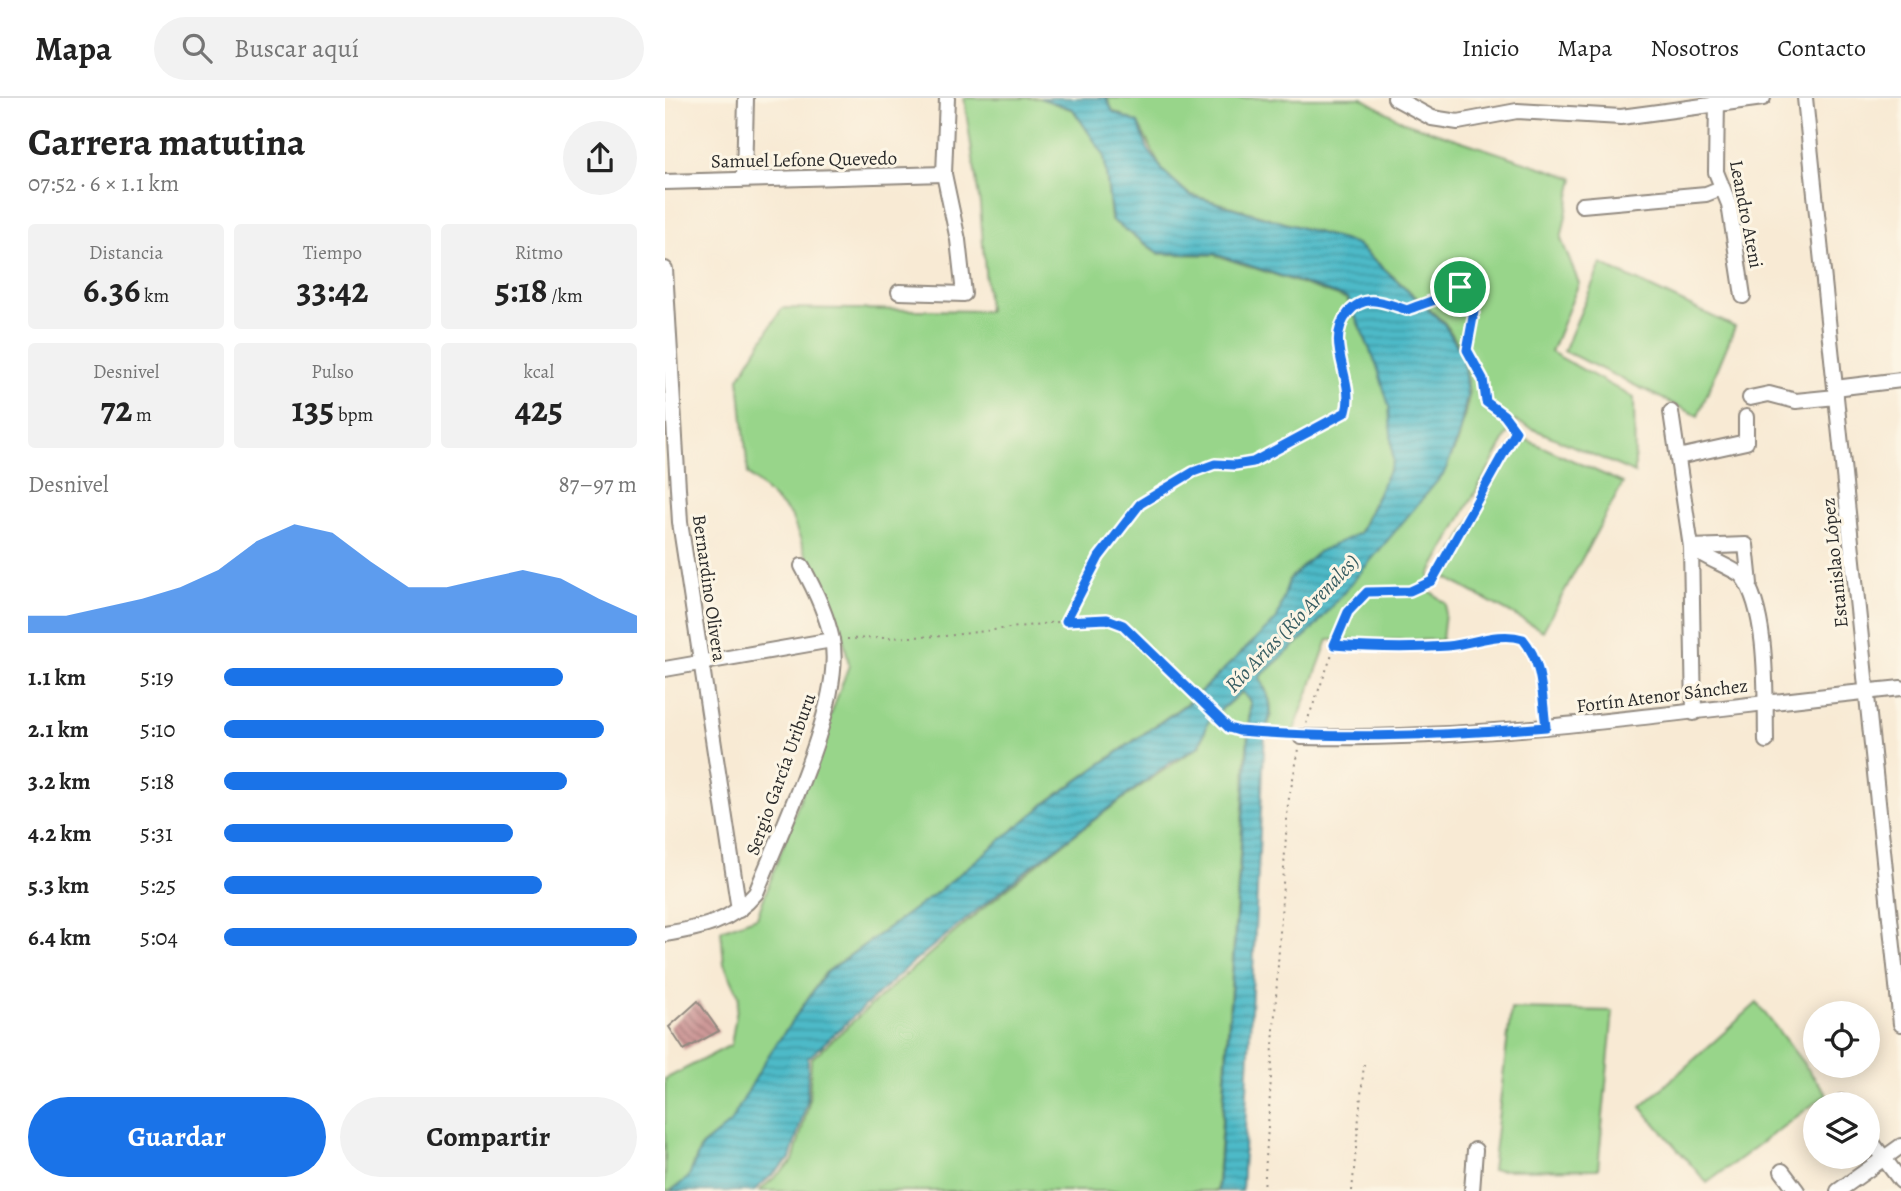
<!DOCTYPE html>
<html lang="es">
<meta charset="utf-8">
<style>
:root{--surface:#fff;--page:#f2f2f2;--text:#222;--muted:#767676;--line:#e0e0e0;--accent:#1a73e8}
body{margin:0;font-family:Alegreya,serif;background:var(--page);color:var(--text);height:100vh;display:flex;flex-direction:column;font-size:26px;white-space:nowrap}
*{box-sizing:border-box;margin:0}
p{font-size:23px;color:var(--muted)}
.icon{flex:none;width:38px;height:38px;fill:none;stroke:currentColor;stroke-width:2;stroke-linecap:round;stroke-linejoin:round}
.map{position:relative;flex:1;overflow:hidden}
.drawer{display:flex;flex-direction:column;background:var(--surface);width:665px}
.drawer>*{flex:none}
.buttons{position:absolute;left:1138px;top:903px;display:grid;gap:14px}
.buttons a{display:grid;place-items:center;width:77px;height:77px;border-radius:50%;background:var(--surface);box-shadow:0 4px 18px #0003;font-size:35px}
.pin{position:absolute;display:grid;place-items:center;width:60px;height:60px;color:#fff;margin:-30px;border:4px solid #fff;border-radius:50%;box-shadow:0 2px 7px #0007}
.round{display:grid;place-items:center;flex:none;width:74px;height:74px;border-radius:37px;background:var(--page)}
.summary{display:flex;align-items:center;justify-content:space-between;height:119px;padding:0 28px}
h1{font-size:38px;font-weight:700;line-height:52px}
.figures{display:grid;grid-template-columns:repeat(3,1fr);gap:10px;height:119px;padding:7px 28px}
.figures div{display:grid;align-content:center;border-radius:7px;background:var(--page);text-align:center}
.figures b{font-size:35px;font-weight:700}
.figures small{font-size:19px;font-weight:400}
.figures p{font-size:19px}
.chart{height:196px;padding:14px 28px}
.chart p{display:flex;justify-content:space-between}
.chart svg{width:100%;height:126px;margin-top:7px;fill:var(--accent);opacity:.7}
.cta{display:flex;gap:14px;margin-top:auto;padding:14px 28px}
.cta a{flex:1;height:80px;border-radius:42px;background:var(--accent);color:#fff;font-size:28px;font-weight:700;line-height:80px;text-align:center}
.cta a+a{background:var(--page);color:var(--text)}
ul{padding:0 28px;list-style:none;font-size:23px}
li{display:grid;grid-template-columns:112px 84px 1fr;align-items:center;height:52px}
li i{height:18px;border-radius:9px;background:var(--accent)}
header{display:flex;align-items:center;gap:42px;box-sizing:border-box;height:98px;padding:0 35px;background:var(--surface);border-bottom:2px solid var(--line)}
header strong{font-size:33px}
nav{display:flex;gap:38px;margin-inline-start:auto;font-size:24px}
.search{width:490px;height:63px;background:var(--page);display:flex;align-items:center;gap:18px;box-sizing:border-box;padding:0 24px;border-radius:38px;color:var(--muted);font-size:26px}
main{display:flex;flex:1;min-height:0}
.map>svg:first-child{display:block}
.grass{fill:#98d58a;stroke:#62805a;stroke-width:2}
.water{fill:url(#water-rules);stroke:#3c727a;stroke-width:2}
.building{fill:url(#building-back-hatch)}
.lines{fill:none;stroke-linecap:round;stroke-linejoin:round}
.minor-casing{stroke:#928a80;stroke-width:18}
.path{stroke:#928a80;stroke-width:2;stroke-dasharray:2 5;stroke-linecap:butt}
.minor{stroke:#fff;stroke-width:14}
.route-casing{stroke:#fff;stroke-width:14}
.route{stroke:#1a73e8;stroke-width:9}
.labels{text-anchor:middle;stroke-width:6;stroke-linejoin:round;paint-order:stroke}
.street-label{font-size:19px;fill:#2b2b2b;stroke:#fcf5e5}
.water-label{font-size:21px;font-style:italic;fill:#375d62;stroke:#fcf5e5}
</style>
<header>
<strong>Mapa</strong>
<div class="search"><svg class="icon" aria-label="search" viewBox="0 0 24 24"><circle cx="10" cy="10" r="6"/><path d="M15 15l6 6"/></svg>Buscar aquí</div>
<nav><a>Inicio</a><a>Mapa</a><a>Nosotros</a><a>Contacto</a></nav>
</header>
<main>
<section class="drawer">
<div class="summary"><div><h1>Carrera matutina</h1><p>07:52 · 6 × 1.1 km</p></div><a class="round"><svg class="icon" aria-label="share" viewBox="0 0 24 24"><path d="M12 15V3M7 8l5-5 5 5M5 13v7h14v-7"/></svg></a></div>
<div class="figures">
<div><p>Distancia</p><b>6.36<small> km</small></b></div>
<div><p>Tiempo</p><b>33:42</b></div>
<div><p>Ritmo</p><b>5:18<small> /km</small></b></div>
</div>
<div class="figures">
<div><p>Desnivel</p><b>72<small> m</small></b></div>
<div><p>Pulso</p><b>135<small> bpm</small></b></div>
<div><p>kcal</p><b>425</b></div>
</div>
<div class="chart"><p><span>Desnivel</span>87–97 m</p>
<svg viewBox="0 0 160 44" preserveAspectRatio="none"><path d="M0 44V38L10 38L20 35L30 32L40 28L50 22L60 12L70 6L80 9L90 19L100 28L110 28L120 25L130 22L140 25L150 32L160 38V44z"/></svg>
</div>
<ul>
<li><b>1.1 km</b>5:19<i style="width:82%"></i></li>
<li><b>2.1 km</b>5:10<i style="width:92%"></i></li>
<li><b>3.2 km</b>5:18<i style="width:83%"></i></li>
<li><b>4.2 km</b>5:31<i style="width:70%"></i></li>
<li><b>5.3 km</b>5:25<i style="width:77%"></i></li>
<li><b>6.4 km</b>5:04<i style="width:100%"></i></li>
</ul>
<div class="cta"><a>Guardar</a><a>Compartir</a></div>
</section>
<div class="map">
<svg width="1236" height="1093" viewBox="0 0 1236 1093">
<defs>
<pattern id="water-rules" width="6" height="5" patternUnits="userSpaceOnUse" patternTransform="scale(1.75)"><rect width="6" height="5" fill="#4dbac8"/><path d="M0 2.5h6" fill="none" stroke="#4097a3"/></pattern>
<pattern id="building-back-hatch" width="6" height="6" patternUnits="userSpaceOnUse" patternTransform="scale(1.75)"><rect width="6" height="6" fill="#cd9998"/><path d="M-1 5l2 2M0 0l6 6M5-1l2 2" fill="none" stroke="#a77d7c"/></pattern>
</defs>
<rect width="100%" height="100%" fill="#fcf5e5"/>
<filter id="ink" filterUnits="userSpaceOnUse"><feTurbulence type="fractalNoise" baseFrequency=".0143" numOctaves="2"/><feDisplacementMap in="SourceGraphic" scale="14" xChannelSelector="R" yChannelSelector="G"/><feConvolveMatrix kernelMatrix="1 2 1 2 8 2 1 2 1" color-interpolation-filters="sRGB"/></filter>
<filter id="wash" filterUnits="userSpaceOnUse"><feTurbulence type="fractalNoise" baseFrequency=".00686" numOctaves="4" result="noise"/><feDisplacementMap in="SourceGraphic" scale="28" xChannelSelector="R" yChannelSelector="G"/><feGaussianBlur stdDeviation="1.57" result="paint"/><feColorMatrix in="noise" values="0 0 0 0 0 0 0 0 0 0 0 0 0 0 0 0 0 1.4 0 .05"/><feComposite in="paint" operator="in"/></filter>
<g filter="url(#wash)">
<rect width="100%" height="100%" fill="#f8ead4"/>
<!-- grass -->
<g class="grass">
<polygon points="299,0 374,0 408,12 439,57 446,122 494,156 550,157 682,201 712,268 724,308 728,364 694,435 653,454 624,481 612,521 526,602 383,703 270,796 160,875 103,958 65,1025 36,1048 23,1080 5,1093 0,1093 0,981 66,947 74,898 59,866 56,832 92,819 184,567 177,533 167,526 126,417 83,376 74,280 117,210 323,213 315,107"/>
<path d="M442,0H697L739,24L909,80L896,141L914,185L886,254L969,300L970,375L850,323L765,476V493L781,506L777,542H663L628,635L601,633C611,611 605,600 595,579L648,531L779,375L794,341L804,298L800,257L780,225L692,146L524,96L498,73L473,25L448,13Z"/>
<polygon points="936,166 1070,229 1033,318 899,253"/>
<polygon points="853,338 958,385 878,533 776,477"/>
<path d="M577,594L585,604L552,1093H94L128,1063L144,1005L146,961C269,850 395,739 535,648L544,622Z"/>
<polygon points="1092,905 1162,996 1042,1085 976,1009"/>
<polygon points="846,911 948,913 933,1071 827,1072"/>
</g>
<!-- water -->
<path class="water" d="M375,0H441L448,14L473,25L483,51L498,73L524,97L691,146L779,226L798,258L802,298L793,340L779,375L648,531L594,579C604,600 610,611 600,633L577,1093H553L586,604L577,593L544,622L534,648L503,666L364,770L246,866L143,960L142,1004L125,1061L89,1093H6L23,1080L37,1048L65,1025L103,958L161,875L270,796L384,703L526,603L612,521L624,482L653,454L695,435L728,364L724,308L712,268L683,200L550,156L494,155L447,122L439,57L408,11Z"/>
<g id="blocks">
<!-- building -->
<polygon class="building" points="33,903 54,933 19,952 4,929"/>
</g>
</g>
<g filter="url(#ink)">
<use href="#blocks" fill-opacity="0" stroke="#928a80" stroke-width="2"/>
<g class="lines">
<defs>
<g id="minor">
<polyline points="730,0 767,20 793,24 852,13 956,19 1098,0"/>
<polyline points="1052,0 1051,74 1064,106 1078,198"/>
<polyline points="1140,0 1236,926"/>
<polyline points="79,80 81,0"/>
<polyline points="0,84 279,76"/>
<polyline points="917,107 1041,96 1056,90"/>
<polyline points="0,171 15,424 74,812"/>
<polyline points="234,194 299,196 293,142 279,76 282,0"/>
<polyline points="1170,290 1236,282"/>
<polyline points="1085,300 1104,296 1131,303 1171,299"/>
<path d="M1006,314L1026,449C1038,459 1072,472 1077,478C1104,513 1100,599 1101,643"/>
<polyline points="1013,359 1081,344 1081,319"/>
<polyline points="0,571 167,542"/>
<polyline points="1029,615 1026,449 1081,447 1085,486"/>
<path d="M636,639C838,643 1036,610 1236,590"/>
<path d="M0,836C36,830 67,824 91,795C115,734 180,602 167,542C162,517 149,490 137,468"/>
<polyline points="1176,1004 1178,1006"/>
<polyline points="1202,1038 1236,1083"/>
<polyline points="1117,1073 1132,1093"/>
<polyline points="807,1093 810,1052"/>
<polyline points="1173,1093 1236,1048"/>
</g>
</defs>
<!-- minor casing -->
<use href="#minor" class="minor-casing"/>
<!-- path -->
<g class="path">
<path d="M401,523L434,459L475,406L528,374L550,366L570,367L588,364L681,314C691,283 658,245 683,215C700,194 720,205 742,212C760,205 780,200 795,189L813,192L802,252L818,281L821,304L839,317L851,333L767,483L745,493H702L683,514L641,626"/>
<polyline points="182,541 280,538 401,523 449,523 477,541 564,630 621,637"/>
<path d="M669,547L730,551L786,548L850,539C878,549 876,590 879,614"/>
<polyline points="599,1093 623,705 634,651"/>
<polyline points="687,1093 699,966"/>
</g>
<!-- minor -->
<use href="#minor" class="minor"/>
</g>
</g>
<g class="lines" filter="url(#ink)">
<defs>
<path id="route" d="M795,189L813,192L802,252L818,281L821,304L839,317L851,333L767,483L745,493L702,494L683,514L669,547C707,550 744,551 783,548C807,546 834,533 858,541C878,565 877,598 881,629C778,638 677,642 574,633L564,630L458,527L442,521L401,523L434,459L475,406L528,374L550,366L570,367L588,364L681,314C691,282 658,245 683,215C700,194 720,205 742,212C760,205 780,200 795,189Z"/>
</defs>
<!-- route casing -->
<use href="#route" class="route-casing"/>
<!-- route -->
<use href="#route" class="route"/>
</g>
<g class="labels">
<!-- street labels -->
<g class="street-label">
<text transform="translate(139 61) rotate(-1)" y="7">Samuel Lefone Quevedo</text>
<text transform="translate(1082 116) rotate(79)" y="7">Leandro Ateni</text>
<text transform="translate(1169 465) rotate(-96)" y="7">Estanislao López</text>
<text transform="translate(45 490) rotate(82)" y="7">Bernardino Olivera</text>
<text transform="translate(997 597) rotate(-7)" y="7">Fortín Atenor Sánchez</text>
<text transform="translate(115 676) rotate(-70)" y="7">Sergio García Uriburu</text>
</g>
<!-- water labels -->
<g class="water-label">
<text transform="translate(627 525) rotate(-46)" y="7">Río Arias (Río Arenales)</text>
</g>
</g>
</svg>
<div class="buttons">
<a><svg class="icon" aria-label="locate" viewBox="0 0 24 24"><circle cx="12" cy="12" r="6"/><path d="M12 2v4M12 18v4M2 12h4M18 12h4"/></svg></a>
<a><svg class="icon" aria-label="layers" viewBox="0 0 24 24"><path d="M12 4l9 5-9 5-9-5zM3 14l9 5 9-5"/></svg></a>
</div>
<div class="pin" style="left:795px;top:189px;background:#1e9e55"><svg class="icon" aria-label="arrive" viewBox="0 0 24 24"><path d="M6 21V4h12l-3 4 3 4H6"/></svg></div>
</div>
</main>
